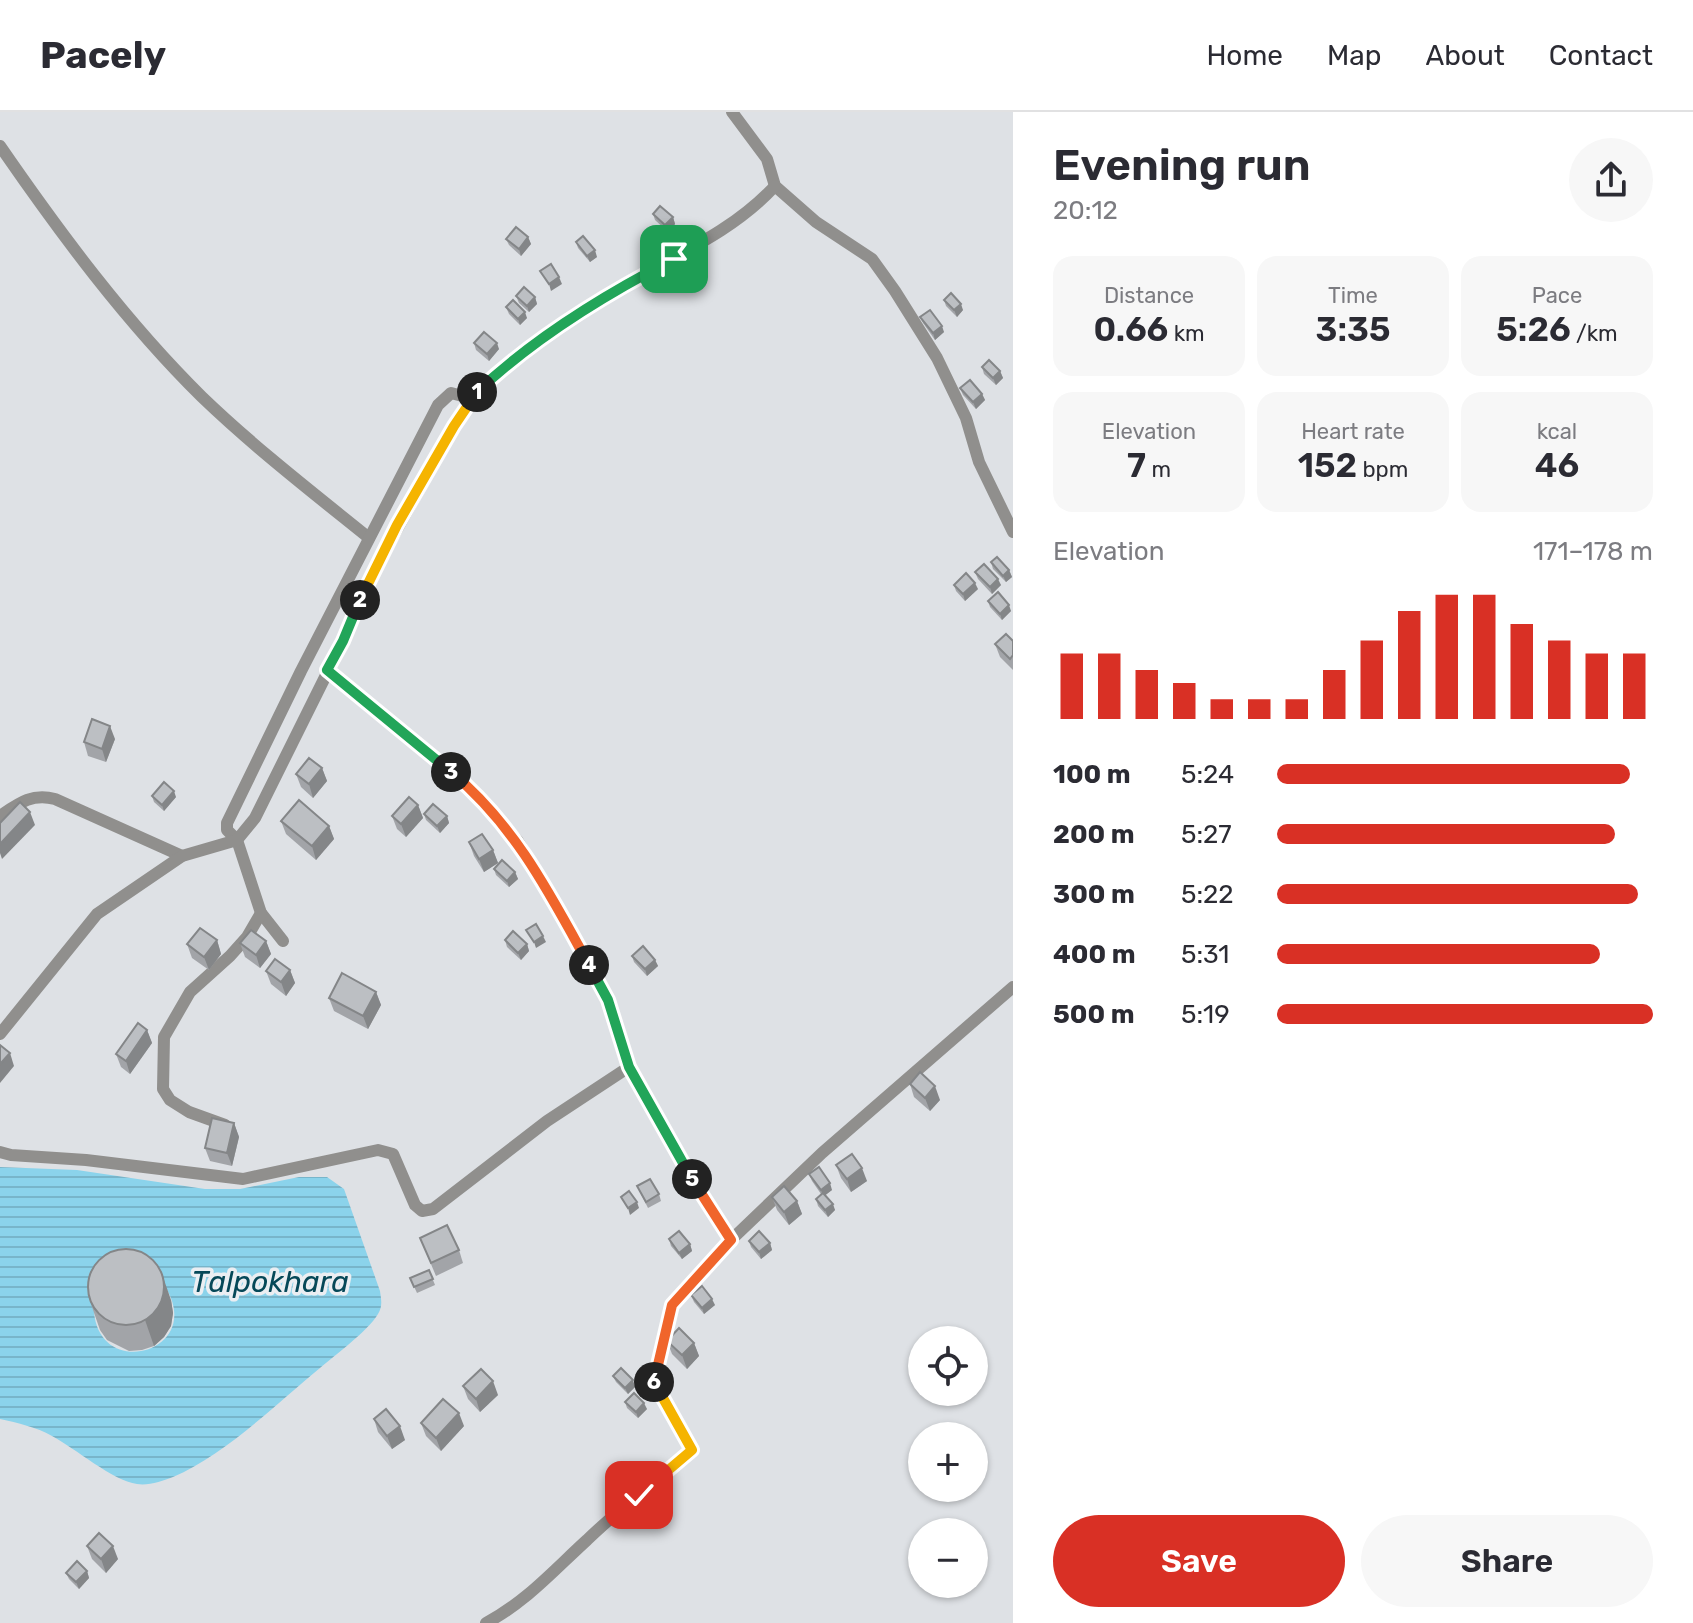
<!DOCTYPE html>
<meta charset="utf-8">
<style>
:root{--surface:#fff;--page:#f7f7f7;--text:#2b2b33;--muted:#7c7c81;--line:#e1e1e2;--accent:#d93025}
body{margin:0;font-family:Rubik,sans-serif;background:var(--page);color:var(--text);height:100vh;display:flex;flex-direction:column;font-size:30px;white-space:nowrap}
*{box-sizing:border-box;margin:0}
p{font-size:26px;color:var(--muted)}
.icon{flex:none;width:44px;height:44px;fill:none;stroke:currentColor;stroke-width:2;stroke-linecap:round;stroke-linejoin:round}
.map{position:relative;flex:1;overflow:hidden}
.drawer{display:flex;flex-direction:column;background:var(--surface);width:680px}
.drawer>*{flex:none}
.controls{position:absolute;left:908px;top:1214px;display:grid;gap:16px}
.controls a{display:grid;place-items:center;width:80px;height:80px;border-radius:50%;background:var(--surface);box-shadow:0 2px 6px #0004;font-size:40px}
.pin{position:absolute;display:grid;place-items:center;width:68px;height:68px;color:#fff;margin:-34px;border-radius:16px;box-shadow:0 4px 12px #0006}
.km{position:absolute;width:40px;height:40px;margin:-20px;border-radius:50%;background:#222;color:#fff;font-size:22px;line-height:40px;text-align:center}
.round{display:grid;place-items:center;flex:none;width:84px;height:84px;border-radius:42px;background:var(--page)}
.summary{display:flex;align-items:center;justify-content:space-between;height:136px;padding:0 40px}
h1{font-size:44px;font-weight:600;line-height:60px}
.figures{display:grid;grid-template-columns:repeat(3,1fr);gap:12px;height:136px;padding:8px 40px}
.figures div{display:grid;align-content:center;border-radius:20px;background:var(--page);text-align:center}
.figures b{font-size:34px;font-weight:600}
.figures small{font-size:22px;font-weight:400}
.figures p{font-size:22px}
.chart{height:224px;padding:16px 40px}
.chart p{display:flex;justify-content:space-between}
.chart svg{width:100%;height:144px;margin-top:8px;stroke:var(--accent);stroke-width:6}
.action{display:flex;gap:16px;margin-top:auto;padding:16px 40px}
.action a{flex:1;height:92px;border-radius:48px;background:var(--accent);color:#fff;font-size:32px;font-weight:600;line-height:92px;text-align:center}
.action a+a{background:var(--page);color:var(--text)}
ul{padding:0 40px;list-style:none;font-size:26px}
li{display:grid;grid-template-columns:128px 96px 1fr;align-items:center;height:60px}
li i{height:20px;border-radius:10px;background:var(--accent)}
header{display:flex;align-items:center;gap:48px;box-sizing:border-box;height:112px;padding:0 40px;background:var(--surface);border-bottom:2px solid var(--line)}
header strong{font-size:38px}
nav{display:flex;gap:44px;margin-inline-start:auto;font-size:28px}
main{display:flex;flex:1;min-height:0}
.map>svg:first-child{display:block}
.water{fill:url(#water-rules);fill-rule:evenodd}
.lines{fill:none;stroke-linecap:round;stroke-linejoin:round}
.street{stroke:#908f8d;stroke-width:12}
.wall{fill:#a2a4a8}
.shaded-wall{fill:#848688}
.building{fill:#bcbfc3;stroke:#848688;stroke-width:2}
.split-1-casing{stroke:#fff;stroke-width:16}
.split-2-casing{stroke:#fff;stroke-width:16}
.split-3-casing{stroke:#fff;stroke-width:16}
.split-4-casing{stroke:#fff;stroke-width:16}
.split-5-casing{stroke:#fff;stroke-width:16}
.split-6-casing{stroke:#fff;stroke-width:16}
.split-7-casing{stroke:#fff;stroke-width:16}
.split-1{stroke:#22a559;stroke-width:10}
.split-2{stroke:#f5b400;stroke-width:10}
.split-3{stroke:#22a559;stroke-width:10}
.split-4{stroke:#f0652b;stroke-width:10}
.split-5{stroke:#22a559;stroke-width:10}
.split-6{stroke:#f0652b;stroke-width:10}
.split-7{stroke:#f5b400;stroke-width:10}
.labels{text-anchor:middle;stroke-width:7;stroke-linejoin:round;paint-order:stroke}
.water-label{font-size:30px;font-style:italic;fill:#064858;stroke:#ebeef2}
</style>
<header>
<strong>Pacely</strong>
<nav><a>Home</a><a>Map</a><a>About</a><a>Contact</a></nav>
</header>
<main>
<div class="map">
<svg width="1013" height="1511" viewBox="0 0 1013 1511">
<defs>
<pattern id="water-rules" width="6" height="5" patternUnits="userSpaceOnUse" patternTransform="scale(2)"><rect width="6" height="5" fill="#8bd3eb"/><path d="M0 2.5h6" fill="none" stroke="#78b5ca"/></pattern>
</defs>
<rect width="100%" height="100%" fill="#dee1e5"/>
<!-- water -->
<path class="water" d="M0,1055L77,1058L205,1077H240L299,1065H327L344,1077L380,1179C381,1187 383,1194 378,1202C368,1219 335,1243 320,1256C276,1292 225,1343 173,1365C163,1369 148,1374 137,1372C113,1369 75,1336 52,1324C36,1315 18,1311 0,1307ZM166,1176C204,1240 100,1269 94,1200Z"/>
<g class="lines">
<!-- street -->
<g class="street">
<polyline points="732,0 767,47 775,74 816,110 872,147 895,179 937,246 966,306 979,350 1013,420"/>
<path d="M0,34C60,121 126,210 202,285C254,335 312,380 369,426"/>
<polyline points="327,558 467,674 517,728 550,781 608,888 629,955 683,1052 731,1128"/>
<path d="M0,704C19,691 32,681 55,687L182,744"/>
<polyline points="283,829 261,801 237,728 227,718 227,711 301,559 438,293 451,281 470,286"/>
<path d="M0,922L97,802L182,744L237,728L255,706L343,529L366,473L470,286C516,243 572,202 627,171C680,141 733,119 775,74"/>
<polyline points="225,1013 189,1000 170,988 163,977 164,925 190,880 230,844 247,825 261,801"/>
<polyline points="0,1040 11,1043 86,1048 243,1067 378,1038 393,1042 415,1093 422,1099 433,1097 547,1009 629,955"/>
<path d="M486,1511C526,1490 554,1458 587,1428C620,1396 657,1368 692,1338L654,1270L672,1193L731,1128L822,1041L1013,875"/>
</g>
</g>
<!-- wall -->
<g class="wall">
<polygon points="653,102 673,105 675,112 668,120 655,108"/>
<polygon points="528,125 531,132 521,144 509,133 506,127"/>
<polygon points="576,130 597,145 590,150 578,136"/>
<polygon points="516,184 535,185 537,192 529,200 519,191"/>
<polygon points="944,188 963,198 957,205 946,194"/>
<polygon points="506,195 527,206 520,213 509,202"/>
<polygon points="920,205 944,220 935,228 923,211"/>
<polygon points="474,231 499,237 489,249 476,238"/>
<polygon points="982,255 1000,259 1003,266 996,273 984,262"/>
<polygon points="960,276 982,282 985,288 976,297 963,283"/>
<polygon points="991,450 1009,458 1012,465 1006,470 993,457"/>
<polygon points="975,460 1001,473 992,482 978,467"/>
<polygon points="954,473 978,477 965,489 956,479"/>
<polygon points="988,489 1011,499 1002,508 990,495"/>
<polygon points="1013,529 1013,558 1000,545 995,532"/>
<polygon points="115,627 106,650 88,644 84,630"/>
<polygon points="322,656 327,669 313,686 301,675 296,662"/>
<polygon points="152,684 176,685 164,699 154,690"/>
<polygon points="418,693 423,706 406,725 397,717 392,704"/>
<polygon points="424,702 447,704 449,711 440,721 426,708"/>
<polygon points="281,709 329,714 334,727 316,748 286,722"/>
<polygon points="469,730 493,738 498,751 484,760 474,744"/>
<polygon points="494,757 515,760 518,767 509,775 496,763"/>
<polygon points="217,828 221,842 209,858 192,846 187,832"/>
<polygon points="505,828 527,832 529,839 521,848 507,835"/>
<polygon points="266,829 271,842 260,856 245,845 240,831"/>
<polygon points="632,844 655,848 658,854 647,864 634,850"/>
<polygon points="290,858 295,871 286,884 271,872 266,859"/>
<polygon points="376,880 381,893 368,917 334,899 329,886"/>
<polygon points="147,918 152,931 130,962 121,955 116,942"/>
<polygon points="910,972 940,988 930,999 914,985"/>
<polygon points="234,1011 239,1025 232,1054 210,1049 205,1036"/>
<polygon points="836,1053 867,1069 851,1080 841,1066"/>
<polygon points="809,1062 832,1078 825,1083 835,1098 828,1105 818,1094 816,1087 821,1082 812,1069"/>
<polygon points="637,1074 659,1082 661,1089 648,1096"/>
<polygon points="772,1085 797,1089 802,1102 789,1113 777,1098"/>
<polygon points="420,1126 459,1138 463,1151 436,1164"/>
<polygon points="669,1127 690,1132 692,1139 682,1147 671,1134"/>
<polygon points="749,1129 770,1131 772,1138 761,1147 751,1135"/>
<polygon points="429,1158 435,1173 417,1181 410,1166"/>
<polygon points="691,1183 715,1193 704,1202 694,1190"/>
<polygon points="171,1188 173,1201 171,1214 164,1225 154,1234 142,1238 129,1239 107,1228 100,1218 91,1192"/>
<polygon points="667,1229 694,1231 699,1244 687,1257 672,1242"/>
<polygon points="613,1264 635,1275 628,1282 616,1270"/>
<polygon points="463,1274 498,1283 480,1300 468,1287"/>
<polygon points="625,1290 647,1297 638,1306 627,1296"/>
<polygon points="374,1307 405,1328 392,1337 378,1320"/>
<polygon points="421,1311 464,1314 441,1339 426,1324"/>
<polygon points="87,1434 118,1447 106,1461 92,1447"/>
<polygon points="87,1459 89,1466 79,1477 69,1467 66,1461"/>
</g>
<!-- shaded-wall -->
<g class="shaded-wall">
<polygon points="673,105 675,112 668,120 665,113"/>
<polygon points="528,125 531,132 521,144 519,137"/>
<polygon points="595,138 597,145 590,150 587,144"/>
<polygon points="559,165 562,172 551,179 549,172"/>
<polygon points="535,185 537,192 529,200 527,194"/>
<polygon points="961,192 963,198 957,205 954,198"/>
<polygon points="525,200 527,206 520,213 518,207"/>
<polygon points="942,214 944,220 935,228 933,221"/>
<polygon points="497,231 499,237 489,249 487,242"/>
<polygon points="1000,259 1003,266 996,273 993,266"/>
<polygon points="982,282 985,288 976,297 973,290"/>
<polygon points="1009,458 1012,465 1006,470 1003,464"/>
<polygon points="998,467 1001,473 992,482 990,475"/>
<polygon points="975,471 978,477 965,489 963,482"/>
<polygon points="1009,493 1011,499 1002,508 1000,502"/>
<polygon points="110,614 115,627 106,650 102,637"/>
<polygon points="322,656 327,669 313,686 309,672"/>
<polygon points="174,679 176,685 164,699 162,693"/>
<polygon points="418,693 423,706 406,725 401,712"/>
<polygon points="30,700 35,713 2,747 0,741 0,732"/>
<polygon points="447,704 449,711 440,721 437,714"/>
<polygon points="329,714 334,727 316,748 312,734"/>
<polygon points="493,738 498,751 484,760 479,747"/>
<polygon points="515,760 518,767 509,775 507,769"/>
<polygon points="543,824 546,830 536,836 534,830"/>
<polygon points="217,828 221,842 209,858 204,845"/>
<polygon points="266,829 271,842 260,856 256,843"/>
<polygon points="527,832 529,839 521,848 518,841"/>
<polygon points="655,848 658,854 647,864 645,857"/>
<polygon points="290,858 295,871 286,884 281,870"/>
<polygon points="376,880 381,893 368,917 363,904"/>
<polygon points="147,918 152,931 130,962 126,949"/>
<polygon points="10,941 14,954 0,971 0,952"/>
<polygon points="935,974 940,988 930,999 925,986"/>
<polygon points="234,1011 239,1025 232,1054 227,1041"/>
<polygon points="862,1056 867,1069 851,1080 847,1067"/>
<polygon points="830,1071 832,1078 823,1085 821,1078"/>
<polygon points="797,1089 802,1102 789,1113 784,1100"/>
<polygon points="637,1090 639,1096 630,1103 628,1096"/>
<polygon points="833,1092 835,1098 828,1105 825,1098"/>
<polygon points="770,1131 772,1138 761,1147 759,1140"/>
<polygon points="690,1132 692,1139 682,1147 679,1141"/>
<polygon points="162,1162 171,1188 173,1201 171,1214 164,1225 154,1234 145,1208"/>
<polygon points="712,1187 715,1193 704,1202 702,1196"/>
<polygon points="694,1231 699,1244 687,1257 682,1243"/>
<polygon points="633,1268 635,1275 628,1282 625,1276"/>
<polygon points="493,1269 498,1283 480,1300 476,1287"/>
<polygon points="644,1291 647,1297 638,1306 636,1300"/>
<polygon points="459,1301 464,1314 441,1339 436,1326"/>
<polygon points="400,1314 405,1328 392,1337 387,1324"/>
<polygon points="113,1434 118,1447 106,1461 101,1447"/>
<polygon points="87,1459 89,1466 79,1477 76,1470"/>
</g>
<!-- building -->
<g class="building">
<polygon points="660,94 673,105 665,113 653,102"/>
<polygon points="516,115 528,125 519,137 506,127"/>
<polygon points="583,124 595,138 587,144 576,130"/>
<polygon points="551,152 559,165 549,172 540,159"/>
<polygon points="524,175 535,185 527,194 516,184"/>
<polygon points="951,181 961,192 954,198 944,188"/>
<polygon points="513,188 525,200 518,207 506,195"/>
<polygon points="930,198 942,214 933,221 920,205"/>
<polygon points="484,220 497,231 487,242 474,231"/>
<polygon points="989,248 1000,259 993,266 982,255"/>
<polygon points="970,268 982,282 973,290 960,276"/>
<polygon points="997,445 1009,458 1003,464 991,450"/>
<polygon points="984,452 998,467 990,475 975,460"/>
<polygon points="966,461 975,471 963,482 954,473"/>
<polygon points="998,480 1009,493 1000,502 988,489"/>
<polygon points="1006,522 1013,529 1013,543 1010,547 995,532"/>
<polygon points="92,607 110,614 102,637 84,630"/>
<polygon points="309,646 322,656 309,672 296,662"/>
<polygon points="164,670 174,679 162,693 152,684"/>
<polygon points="409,685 418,693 401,712 392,704"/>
<polygon points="299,688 329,714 312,734 281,709"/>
<polygon points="20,690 30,700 0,732 0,711"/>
<polygon points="433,692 447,704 437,714 424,702"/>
<polygon points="482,722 493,738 479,747 469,730"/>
<polygon points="502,748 515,760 507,769 494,757"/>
<polygon points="536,812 543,824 534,830 526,818"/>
<polygon points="200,816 217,828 204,845 187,832"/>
<polygon points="251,818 266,829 256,843 240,831"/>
<polygon points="513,819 527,832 518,841 505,828"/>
<polygon points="643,834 655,848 645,857 632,844"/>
<polygon points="275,847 290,858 281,870 266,859"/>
<polygon points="342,861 376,880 363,904 329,886"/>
<polygon points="138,911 147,918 126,949 116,942"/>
<polygon points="0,933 10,941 0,952"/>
<polygon points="920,960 935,974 925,986 910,972"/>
<polygon points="212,1006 234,1011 227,1041 205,1036"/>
<polygon points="852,1042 862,1056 847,1067 836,1053"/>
<polygon points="819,1055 830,1071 821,1078 809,1062"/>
<polygon points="650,1067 659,1082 646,1090 637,1074"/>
<polygon points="784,1074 797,1089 784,1100 772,1085"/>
<polygon points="629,1079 637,1090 628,1096 621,1085"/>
<polygon points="823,1081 833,1092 825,1098 816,1087"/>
<polygon points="447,1113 459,1138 431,1151 420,1126"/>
<polygon points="679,1119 690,1132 679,1141 669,1127"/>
<polygon points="759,1119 770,1131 759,1140 749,1129"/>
<circle cx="126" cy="1175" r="38"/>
<polygon points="429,1158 433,1167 414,1175 410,1166"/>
<polygon points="702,1174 712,1187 702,1196 691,1183"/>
<polygon points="679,1216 694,1231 682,1243 667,1229"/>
<polygon points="621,1256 633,1268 625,1276 613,1264"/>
<polygon points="481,1257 493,1269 476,1287 463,1274"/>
<polygon points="634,1281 644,1291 636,1300 625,1290"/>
<polygon points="443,1287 459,1301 436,1326 421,1311"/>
<polygon points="386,1297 400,1314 387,1324 374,1307"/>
<polygon points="99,1421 113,1434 101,1447 87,1434"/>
<polygon points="77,1449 87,1459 76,1470 66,1461"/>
</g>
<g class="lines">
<defs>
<path id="split-1" d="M477,280C534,226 604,183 674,147"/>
<polyline id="split-2" points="360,488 397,413 454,314 477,280"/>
<polyline id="split-3" points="360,488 343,529 327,558 451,660"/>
<path id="split-4" d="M451,660C515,713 550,782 589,853"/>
<polyline id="split-5" points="589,853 608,888 629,955 692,1067"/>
<polyline id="split-6" points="654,1270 672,1193 731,1128 692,1067"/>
<polyline id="split-7" points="639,1383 692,1338 654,1270"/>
</defs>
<!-- split-1 casing -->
<use href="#split-1" class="split-1-casing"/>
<!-- split-2 casing -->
<use href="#split-2" class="split-2-casing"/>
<!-- split-3 casing -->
<use href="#split-3" class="split-3-casing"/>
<!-- split-4 casing -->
<use href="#split-4" class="split-4-casing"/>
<!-- split-5 casing -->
<use href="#split-5" class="split-5-casing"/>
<!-- split-6 casing -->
<use href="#split-6" class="split-6-casing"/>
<!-- split-7 casing -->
<use href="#split-7" class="split-7-casing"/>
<!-- split-1 -->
<use href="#split-1" class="split-1"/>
<!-- split-2 -->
<use href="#split-2" class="split-2"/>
<!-- split-3 -->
<use href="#split-3" class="split-3"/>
<!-- split-4 -->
<use href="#split-4" class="split-4"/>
<!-- split-5 -->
<use href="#split-5" class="split-5"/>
<!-- split-6 -->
<use href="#split-6" class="split-6"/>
<!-- split-7 -->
<use href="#split-7" class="split-7"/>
</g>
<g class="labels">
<!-- water labels -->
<g class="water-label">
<text x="270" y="1180">Talpokhara</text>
</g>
</g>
</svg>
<div class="controls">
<a><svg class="icon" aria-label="locate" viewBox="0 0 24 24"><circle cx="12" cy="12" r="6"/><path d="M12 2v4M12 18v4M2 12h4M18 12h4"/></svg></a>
<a>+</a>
<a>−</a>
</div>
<div class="pin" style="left:674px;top:147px;background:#1e9e55"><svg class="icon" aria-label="arrive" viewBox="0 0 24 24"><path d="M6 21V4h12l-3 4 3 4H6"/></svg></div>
<div class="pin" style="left:639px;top:1383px;background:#d93025"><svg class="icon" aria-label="check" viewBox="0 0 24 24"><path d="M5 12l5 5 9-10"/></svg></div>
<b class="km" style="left:477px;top:280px">1</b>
<b class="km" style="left:360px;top:488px">2</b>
<b class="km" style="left:451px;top:660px">3</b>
<b class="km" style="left:589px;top:853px">4</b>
<b class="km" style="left:692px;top:1067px">5</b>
<b class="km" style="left:654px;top:1270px">6</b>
</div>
<section class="drawer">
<div class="summary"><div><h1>Evening run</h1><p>20:12</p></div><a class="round"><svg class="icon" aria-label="share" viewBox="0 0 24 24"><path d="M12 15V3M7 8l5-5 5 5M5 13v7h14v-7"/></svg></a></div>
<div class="figures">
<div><p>Distance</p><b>0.66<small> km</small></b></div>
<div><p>Time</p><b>3:35</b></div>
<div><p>Pace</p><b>5:26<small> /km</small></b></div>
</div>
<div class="figures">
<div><p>Elevation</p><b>7<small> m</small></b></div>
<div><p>Heart rate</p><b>152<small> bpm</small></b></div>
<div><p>kcal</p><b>46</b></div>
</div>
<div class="chart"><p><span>Elevation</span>171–178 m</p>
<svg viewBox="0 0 160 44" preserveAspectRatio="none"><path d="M5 44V24M15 44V24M25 44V29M35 44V33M45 44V38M55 44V38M65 44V38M75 44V29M85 44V20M95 44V11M105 44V6M115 44V6M125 44V15M135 44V20M145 44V24M155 44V24"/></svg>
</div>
<ul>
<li><b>100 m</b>5:24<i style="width:94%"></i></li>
<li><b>200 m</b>5:27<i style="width:90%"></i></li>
<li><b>300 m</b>5:22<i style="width:96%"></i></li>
<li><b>400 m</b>5:31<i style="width:86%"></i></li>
<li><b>500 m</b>5:19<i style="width:100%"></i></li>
</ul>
<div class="action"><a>Save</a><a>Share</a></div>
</section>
</main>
